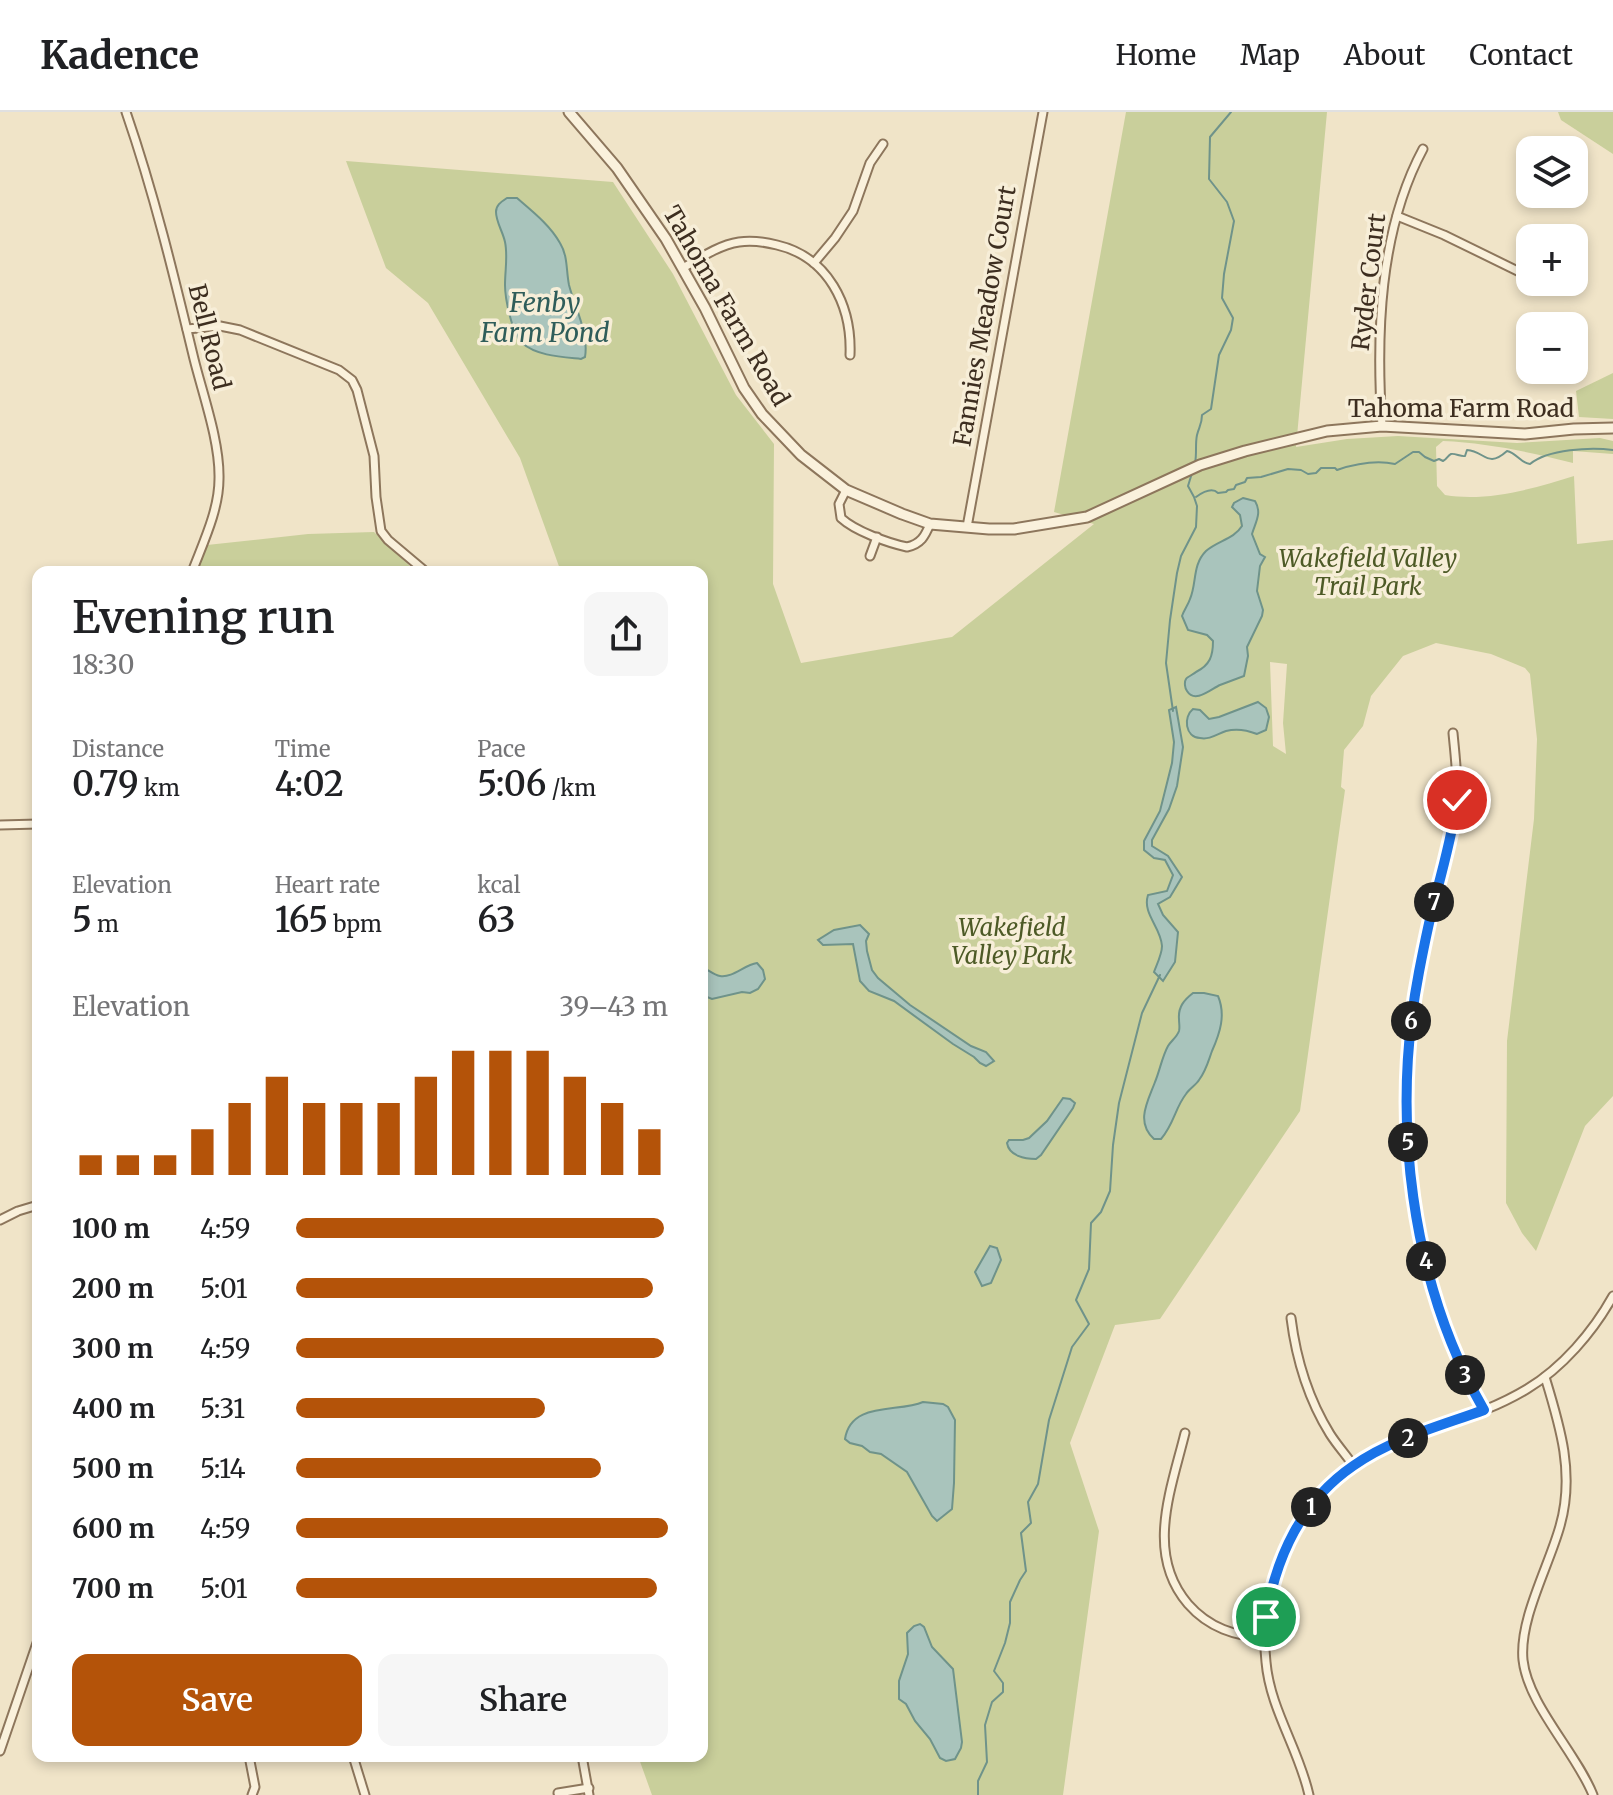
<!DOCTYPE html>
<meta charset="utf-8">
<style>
:root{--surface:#fff;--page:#f6f6f6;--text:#202124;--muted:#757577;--line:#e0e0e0;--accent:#b45309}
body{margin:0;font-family:Merriweather,serif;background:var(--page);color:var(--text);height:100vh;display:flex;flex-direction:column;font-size:30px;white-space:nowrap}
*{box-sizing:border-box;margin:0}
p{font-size:26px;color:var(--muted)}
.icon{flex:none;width:44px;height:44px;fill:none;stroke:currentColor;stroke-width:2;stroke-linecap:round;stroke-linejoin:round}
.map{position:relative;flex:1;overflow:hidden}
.drawer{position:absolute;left:32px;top:454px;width:676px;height:1196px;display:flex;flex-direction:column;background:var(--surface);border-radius:16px;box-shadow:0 4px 12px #0003}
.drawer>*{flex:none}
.tools{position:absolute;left:1516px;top:24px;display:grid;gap:16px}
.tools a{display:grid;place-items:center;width:72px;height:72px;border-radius:16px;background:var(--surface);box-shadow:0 4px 12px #0003;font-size:40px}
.pin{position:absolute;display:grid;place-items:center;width:68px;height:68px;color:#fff;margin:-34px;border:4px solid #fff;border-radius:50%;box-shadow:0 2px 8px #0007}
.km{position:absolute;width:40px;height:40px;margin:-20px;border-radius:50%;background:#222;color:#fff;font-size:22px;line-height:40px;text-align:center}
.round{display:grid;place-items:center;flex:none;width:84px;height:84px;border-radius:16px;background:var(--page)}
.head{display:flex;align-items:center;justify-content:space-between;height:136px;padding:0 40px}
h1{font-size:44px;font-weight:600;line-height:60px}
.metrics{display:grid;grid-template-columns:repeat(3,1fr);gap:12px;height:136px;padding:8px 40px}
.metrics div{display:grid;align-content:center}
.metrics b{font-size:34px;font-weight:600}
.metrics small{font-size:22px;font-weight:400}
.metrics p{font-size:22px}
.chart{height:224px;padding:16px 40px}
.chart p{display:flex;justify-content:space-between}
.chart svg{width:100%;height:144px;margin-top:8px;stroke:var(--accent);stroke-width:6}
.action{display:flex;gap:16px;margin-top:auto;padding:16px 40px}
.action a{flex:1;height:92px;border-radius:16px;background:var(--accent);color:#fff;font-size:32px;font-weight:600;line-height:92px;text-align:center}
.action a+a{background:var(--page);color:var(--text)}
ul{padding:0 40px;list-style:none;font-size:26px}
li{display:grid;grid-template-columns:128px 96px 1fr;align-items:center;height:60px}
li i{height:20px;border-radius:10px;background:var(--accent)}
header{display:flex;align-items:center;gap:48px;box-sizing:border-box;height:112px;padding:0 40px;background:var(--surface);border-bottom:2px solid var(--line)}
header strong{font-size:38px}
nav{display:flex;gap:44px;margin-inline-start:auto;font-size:28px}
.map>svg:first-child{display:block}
.green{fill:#c9cf9b;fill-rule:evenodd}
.water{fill:#a9c4bc;stroke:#6f938a;stroke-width:2}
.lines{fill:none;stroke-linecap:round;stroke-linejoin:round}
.stream{stroke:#6f938a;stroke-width:2}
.minor-casing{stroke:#8d765c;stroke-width:11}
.tertiary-casing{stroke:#8d765c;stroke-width:13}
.minor{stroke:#faf1dc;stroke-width:7}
.tertiary{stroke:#faf1dc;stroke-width:9}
.route-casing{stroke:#fff;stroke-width:16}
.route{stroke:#1a73e8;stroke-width:10}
.labels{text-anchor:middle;stroke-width:7;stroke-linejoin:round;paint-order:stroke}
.street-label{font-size:24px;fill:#3d2e20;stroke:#f7eed8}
.park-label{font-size:24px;font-style:italic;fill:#4d5a26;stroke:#f7eed8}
.water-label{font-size:26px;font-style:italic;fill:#2f5d5a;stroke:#f7eed8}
</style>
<header>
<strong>Kadence</strong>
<nav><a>Home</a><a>Map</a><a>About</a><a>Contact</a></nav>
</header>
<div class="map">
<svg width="1613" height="1683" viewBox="0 0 1613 1683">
<rect width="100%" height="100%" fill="#f0e4c8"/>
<!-- green -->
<g class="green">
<path d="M1126,0H1327L1296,335L1347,327L1398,324L1517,331L1600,326L1613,329V342L1573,339V351C1529,340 1488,331 1443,329L1436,335L1437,374L1445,383C1487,390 1533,377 1574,364L1577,432L1613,428V984L1585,1014L1536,1139L1522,1121L1506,1091L1507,929L1534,707L1537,627L1530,562L1525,556L1491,542L1436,531L1403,544L1371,584L1363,614L1344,638L1341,675L1345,678L1300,999L1160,1207L1115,1213L1070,1331L1099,1419L1063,1683H652L638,1644H702V460H561L520,346L428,191L386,156L346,49L613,70L673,162L736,283L774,332L773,472L801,551L952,525L1094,412L1054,400ZM1270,550L1287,552L1283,611L1286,642L1273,634Z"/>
<polygon points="1558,0 1613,0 1613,42 1561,8"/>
<polygon points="1613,261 1613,307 1579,305 1576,279"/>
<polygon points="374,420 416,460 197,460 207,433 308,422"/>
</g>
<!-- water -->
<g class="water">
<path d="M507,86H517C532,99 550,113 560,131C568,144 566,158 569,173C575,196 589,221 585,245L581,247C562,245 537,244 522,231C512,222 505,186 505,173C505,158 508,144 505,130C503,120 496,110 496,100C496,93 501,90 507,86Z"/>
<path d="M1243,386L1255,389C1262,401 1256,409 1252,422L1260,442L1265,445L1260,454L1257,479L1263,498L1262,504L1247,535L1248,544L1244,564C1236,567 1228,570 1220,573C1211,577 1195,592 1187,579C1185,577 1184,570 1186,567C1187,565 1194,562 1196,560C1210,553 1213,544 1213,529L1207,523L1188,518L1182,504C1184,498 1188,493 1190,487C1197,471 1192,453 1206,439C1217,429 1234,427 1242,414L1240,403L1232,395L1234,391Z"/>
<path d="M1258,590L1266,596L1269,605L1266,618L1257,622C1247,618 1237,616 1226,619C1217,622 1210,628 1200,626C1185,625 1183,605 1193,597L1200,598L1209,607L1219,605Z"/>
<path d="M1176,595L1183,635L1177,674L1169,697L1152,728V734L1168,744L1182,765L1170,785L1158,792L1163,803L1178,820L1175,850L1163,869L1154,860C1157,852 1162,842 1162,834C1161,815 1142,802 1148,783L1167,779L1173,763L1165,748L1154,746L1144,738V729L1160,699L1172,651L1174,630L1169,598Z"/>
<polygon points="860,813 869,822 866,829 867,839 872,858 878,866 910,893 971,934 986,940 994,949 986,954 980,951 974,945 953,932 894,889 869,879 860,869 853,832 823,833 818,828 834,818"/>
<path d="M757,851L763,858L765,867L758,877L750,881L742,880L712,887L702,883V855C707,857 714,863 720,864C733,866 744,853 757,851Z"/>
<path d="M1193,881H1204L1218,884C1226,903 1220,921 1212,939C1208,950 1206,959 1199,968C1196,973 1189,977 1186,982C1175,996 1174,1012 1161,1027H1154C1135,1010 1148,989 1155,970C1160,958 1162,945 1168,934C1171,929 1177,925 1179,919C1180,915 1179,912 1179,907C1178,895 1184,888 1193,881Z"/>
<path d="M1063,986L1070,987L1075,991L1073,996L1041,1043L1036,1047C1025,1047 1009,1044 1007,1031L1009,1028H1023L1029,1026L1047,1009Z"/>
<polygon points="990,1134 997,1136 1001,1148 991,1171 982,1174 975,1160"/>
<path d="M923,1290L943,1292L948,1295L955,1308L954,1371L952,1397L937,1409L932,1404L907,1360L881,1342L870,1340L862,1334L850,1331L845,1327C851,1289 898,1301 923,1290Z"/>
<polygon points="920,1512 924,1515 932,1535 953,1557 962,1630 961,1636 955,1647 946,1649 940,1646 930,1627 915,1609 906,1592 899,1587 899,1569 908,1542 907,1521 914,1514"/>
</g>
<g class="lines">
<!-- stream -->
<g class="stream">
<path d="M1195,351C1197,342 1195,332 1197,323C1199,315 1202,312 1202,303L1211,297L1219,243L1231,218L1233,206L1222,186L1224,162L1234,109L1227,90L1209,67L1210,25L1231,0"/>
<path d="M1196,385C1203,380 1212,375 1218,381L1226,380L1228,378L1234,377L1236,373L1245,370L1247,366L1261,365L1288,357L1301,358L1308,362L1316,361L1321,356H1335L1337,358C1355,352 1376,348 1395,352L1413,340H1419L1425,345L1434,349L1439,347L1443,349C1447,347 1448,343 1451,342C1455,341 1461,345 1465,344L1467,338C1485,339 1487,357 1507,339C1517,341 1520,351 1530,352C1548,337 1591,335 1613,338"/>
<polyline points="1173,599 1166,551 1170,508 1177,461 1181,444 1196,415 1197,394 1194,385 1188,374 1192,361"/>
<polyline points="978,1683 978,1669 987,1650 985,1613 992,1590 1003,1580 1003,1571 994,1559 1005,1531 1010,1511 1010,1490 1020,1468 1026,1459 1021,1421 1031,1411 1028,1390 1038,1372 1049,1308 1072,1235 1089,1212 1076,1188 1089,1157 1091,1111 1101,1100 1110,1079 1113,1033 1119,991 1142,901 1160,863"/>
</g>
<defs>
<g id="minor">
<path d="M126,0C154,81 174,164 194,247C203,283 220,330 219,367C219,398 203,431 192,460"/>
<polyline points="1397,104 1444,123 1530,165"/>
<polyline points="814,151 835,126 853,99 870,51 883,32"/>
<path d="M683,156C700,146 719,133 739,130C752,128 765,130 777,133C828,145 852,193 850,243"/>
<polyline points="1539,170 1552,174 1569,170"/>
<polyline points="187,217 220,214 240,218 339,258 352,268 357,278 374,344 376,385 381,419 388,428 426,460"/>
<path d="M1382,314C1376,223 1379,119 1423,37"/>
<path d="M846,378L839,392L841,406C855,419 888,431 907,435C921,432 925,424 930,412"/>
<polyline points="967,415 1043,0"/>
<polyline points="870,444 877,425"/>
<path d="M1453,621C1455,643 1458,666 1457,688C1455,720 1444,752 1436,783C1429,809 1424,835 1419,861C1391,1005 1410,1170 1484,1298"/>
<polyline points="0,713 38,712"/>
<polyline points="0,1108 18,1099 38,1093"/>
<path d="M1291,1206C1296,1246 1309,1288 1330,1322C1337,1333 1346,1343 1353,1353"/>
<path d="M1545,1265C1560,1314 1575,1362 1560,1414C1549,1454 1519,1507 1523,1548C1528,1593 1576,1640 1593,1683"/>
<path d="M1185,1321C1171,1378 1145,1442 1188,1492C1209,1516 1235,1524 1265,1526"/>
<polyline points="0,1639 38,1528"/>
<polyline points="249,1644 255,1675 252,1683"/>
<polyline points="353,1644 365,1683"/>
<polyline points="582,1644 589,1683"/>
<polyline points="558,1681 589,1676"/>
<path d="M1309,1683C1299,1637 1270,1597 1266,1550C1257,1467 1300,1379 1375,1341C1424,1316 1479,1306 1527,1277C1562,1256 1593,1220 1613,1184"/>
</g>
<polyline id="tertiary" points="569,0 617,56 666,127 705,196 744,276 762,302 801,343 846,378 902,402 930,412 989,417 1014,417 1087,405 1200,353 1245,339 1327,319 1382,314 1525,322 1574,317 1613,316"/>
</defs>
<!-- minor casing -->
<use href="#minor" class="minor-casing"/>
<!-- tertiary casing -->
<use href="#tertiary" class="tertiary-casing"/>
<!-- minor -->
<use href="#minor" class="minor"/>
<!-- tertiary -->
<use href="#tertiary" class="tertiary"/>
</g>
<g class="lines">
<defs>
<path id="route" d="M1266,1505C1276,1445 1302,1389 1353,1354C1391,1327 1440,1314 1484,1298C1410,1169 1391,1005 1419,860C1424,834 1429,808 1436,783C1444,751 1453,720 1457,688"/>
</defs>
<!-- route casing -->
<use href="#route" class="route-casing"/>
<!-- route -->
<use href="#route" class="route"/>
</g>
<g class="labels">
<!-- street labels -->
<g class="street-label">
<text transform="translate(1369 170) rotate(-83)" y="8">Ryder Court</text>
<text transform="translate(726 194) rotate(60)" y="8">Tahoma Farm Road</text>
<text transform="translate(985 204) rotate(-80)" y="8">Fannies Meadow Court</text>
<text transform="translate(209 225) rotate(76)" y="8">Bell Road</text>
<text x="1461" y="305">Tahoma Farm Road</text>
</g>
<!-- park labels -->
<g class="park-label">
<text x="1368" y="455">Wakefield Valley<tspan x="1368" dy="28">Trail Park</tspan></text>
<text x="1012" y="824">Wakefield<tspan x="1012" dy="28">Valley Park</tspan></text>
</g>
<!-- water labels -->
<g class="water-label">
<text x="545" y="200">Fenby<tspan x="545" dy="30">Farm Pond</tspan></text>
</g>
</g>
</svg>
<div class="tools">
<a><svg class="icon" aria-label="layers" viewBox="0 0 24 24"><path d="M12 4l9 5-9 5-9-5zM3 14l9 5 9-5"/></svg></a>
<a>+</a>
<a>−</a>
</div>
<div class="pin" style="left:1266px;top:1505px;background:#1e9e55"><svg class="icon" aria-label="arrive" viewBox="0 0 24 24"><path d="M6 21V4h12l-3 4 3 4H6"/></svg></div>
<div class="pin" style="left:1457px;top:688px;background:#d93025"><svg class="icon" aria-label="check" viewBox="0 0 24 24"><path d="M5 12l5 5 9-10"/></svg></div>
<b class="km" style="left:1311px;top:1395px">1</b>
<b class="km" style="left:1408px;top:1326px">2</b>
<b class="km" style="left:1465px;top:1263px">3</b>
<b class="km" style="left:1426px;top:1149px">4</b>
<b class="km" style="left:1408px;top:1030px">5</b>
<b class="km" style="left:1411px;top:909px">6</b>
<b class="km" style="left:1434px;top:790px">7</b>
<section class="drawer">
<div class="head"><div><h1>Evening run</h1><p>18:30</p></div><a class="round"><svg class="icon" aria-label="share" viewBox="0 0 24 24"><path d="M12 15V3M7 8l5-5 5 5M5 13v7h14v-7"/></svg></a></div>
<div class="metrics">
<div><p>Distance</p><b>0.79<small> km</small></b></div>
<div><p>Time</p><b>4:02</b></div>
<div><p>Pace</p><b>5:06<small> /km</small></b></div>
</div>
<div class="metrics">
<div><p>Elevation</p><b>5<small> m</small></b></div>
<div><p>Heart rate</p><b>165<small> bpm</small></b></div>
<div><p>kcal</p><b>63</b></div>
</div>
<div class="chart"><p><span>Elevation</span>39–43 m</p>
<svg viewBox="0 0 160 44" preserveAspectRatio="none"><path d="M5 44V38M15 44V38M25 44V38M35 44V30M45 44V22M55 44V14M65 44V22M75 44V22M85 44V22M95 44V14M105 44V6M115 44V6M125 44V6M135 44V14M145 44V22M155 44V30"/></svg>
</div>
<ul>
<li><b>100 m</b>4:59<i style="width:99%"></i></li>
<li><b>200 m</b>5:01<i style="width:96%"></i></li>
<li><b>300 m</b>4:59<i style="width:99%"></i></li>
<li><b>400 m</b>5:31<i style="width:67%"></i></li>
<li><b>500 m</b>5:14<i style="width:82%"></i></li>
<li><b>600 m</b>4:59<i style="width:100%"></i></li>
<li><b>700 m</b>5:01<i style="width:97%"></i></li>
</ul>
<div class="action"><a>Save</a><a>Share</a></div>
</section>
</div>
